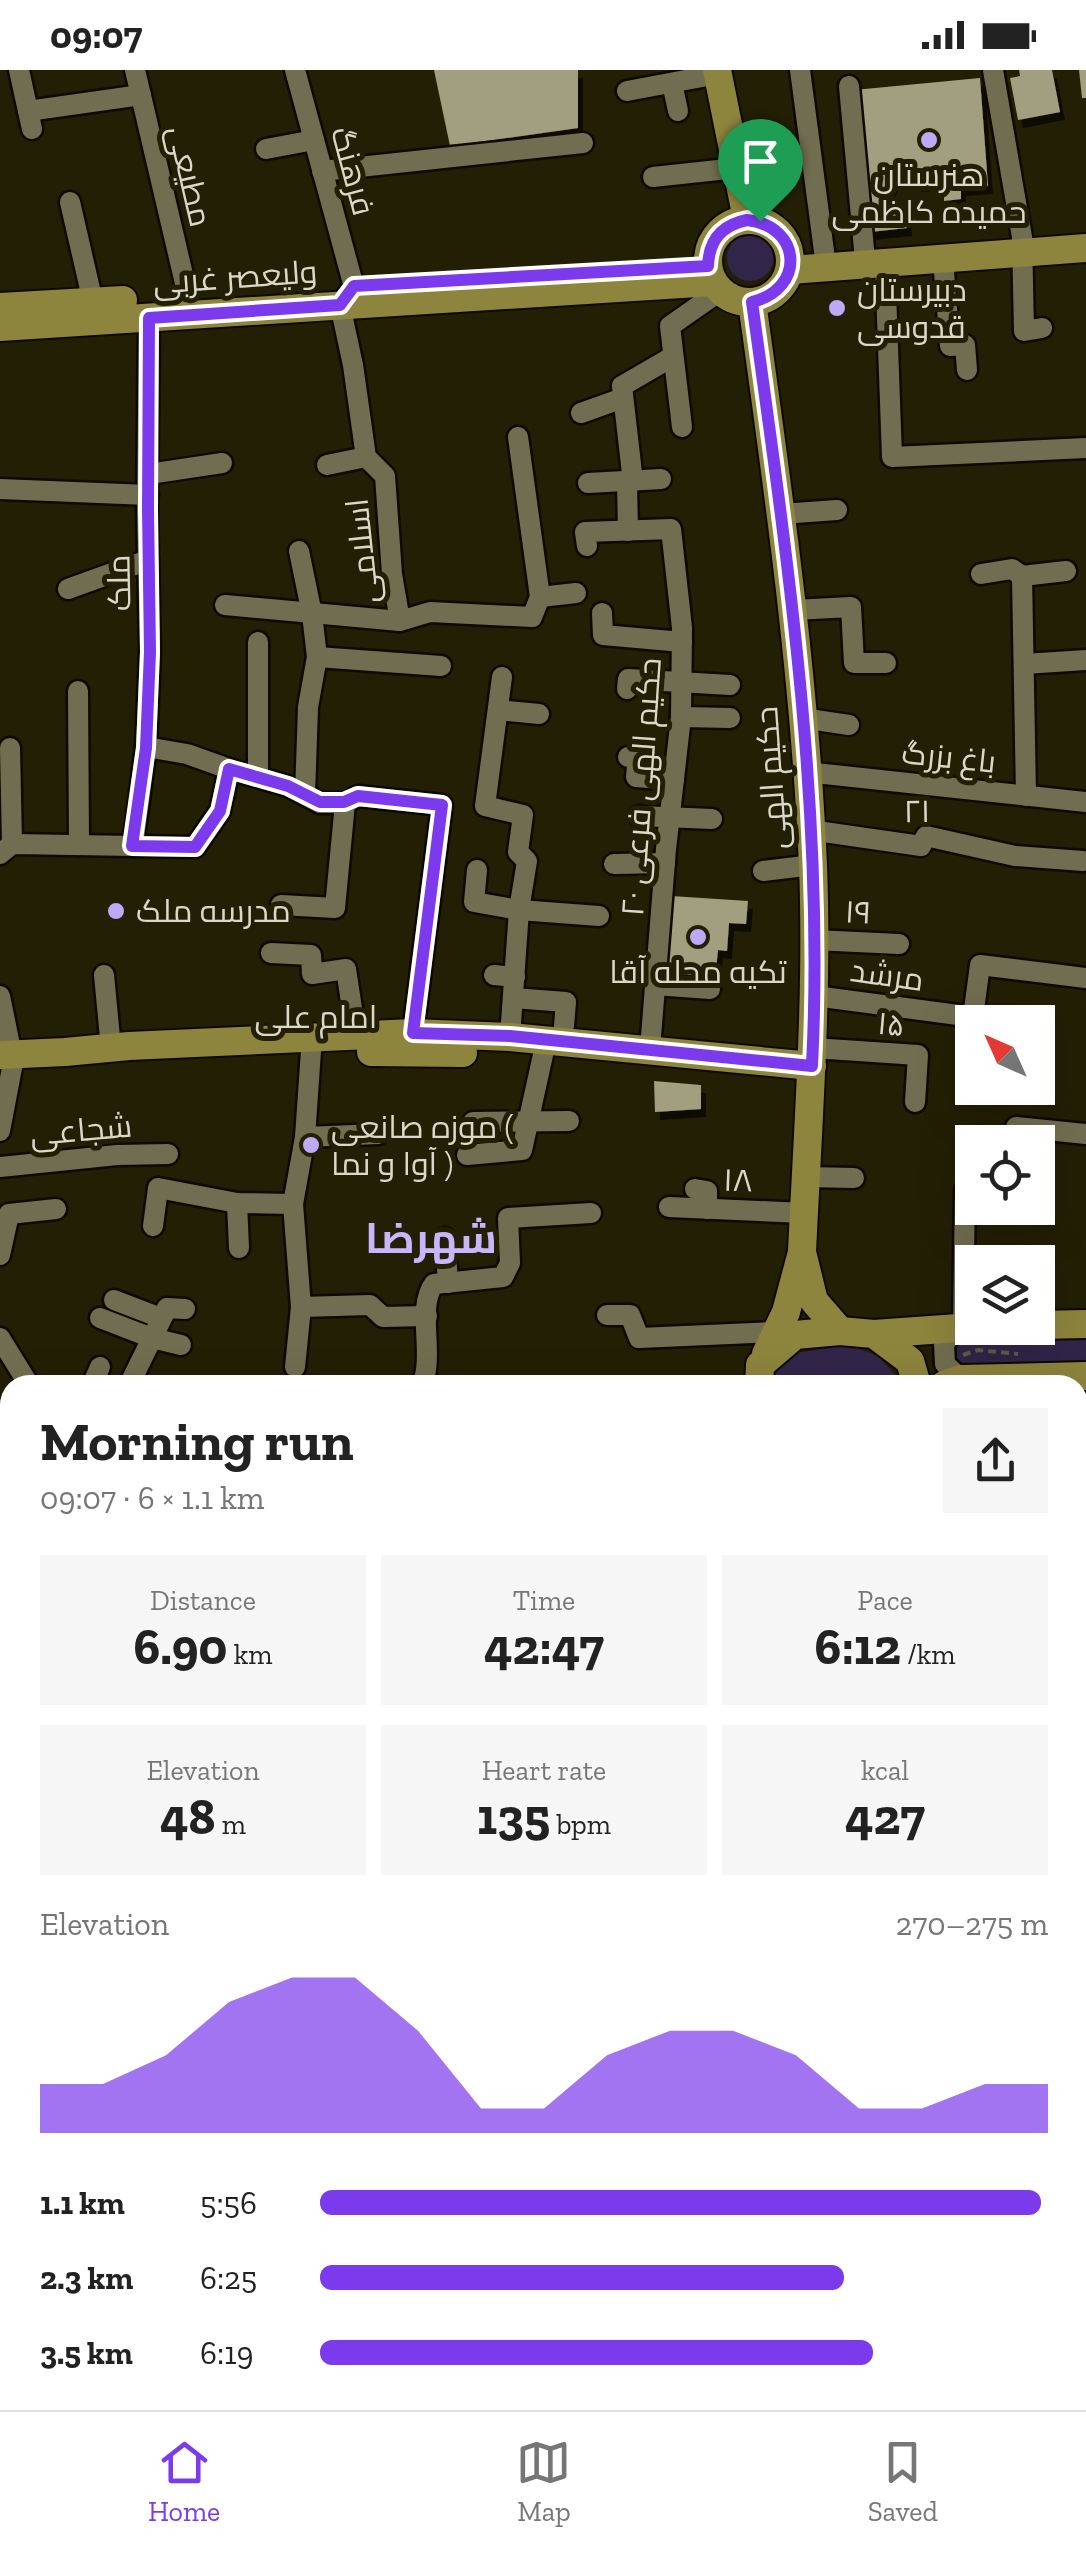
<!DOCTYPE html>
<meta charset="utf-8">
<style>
:root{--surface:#fff;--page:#f6f6f6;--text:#222;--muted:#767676;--line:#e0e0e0;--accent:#7c3aed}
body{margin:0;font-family:"Zilla Slab",Cairo,serif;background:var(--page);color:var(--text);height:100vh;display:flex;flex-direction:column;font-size:38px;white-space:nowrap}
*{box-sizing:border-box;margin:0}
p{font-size:32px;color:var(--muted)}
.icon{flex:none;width:55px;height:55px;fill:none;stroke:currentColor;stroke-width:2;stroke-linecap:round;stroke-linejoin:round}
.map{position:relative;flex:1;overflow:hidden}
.panel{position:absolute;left:0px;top:1305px;width:1088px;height:1035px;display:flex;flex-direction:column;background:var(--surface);border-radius:30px 30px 0 0;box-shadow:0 10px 40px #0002}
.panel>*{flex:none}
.needle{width:65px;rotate:315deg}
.fabs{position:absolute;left:955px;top:935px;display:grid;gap:20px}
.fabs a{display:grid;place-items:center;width:100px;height:100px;border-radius:0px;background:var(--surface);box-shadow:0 10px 40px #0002;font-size:50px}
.pin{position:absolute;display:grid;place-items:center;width:85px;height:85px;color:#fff;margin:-102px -42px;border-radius:50% 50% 50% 0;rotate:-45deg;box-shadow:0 0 10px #0007}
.pin .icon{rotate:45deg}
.round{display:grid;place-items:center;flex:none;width:105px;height:105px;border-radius:0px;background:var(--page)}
.summary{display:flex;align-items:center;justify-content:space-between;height:170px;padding:0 40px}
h1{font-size:55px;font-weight:700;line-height:75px}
.figures{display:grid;grid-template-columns:repeat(3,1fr);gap:15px;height:170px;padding:10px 40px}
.figures div{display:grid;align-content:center;border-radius:0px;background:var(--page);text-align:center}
.figures b{font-size:50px;font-weight:700}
.figures small{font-size:28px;font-weight:400}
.figures p{font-size:28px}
.chart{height:280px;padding:20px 40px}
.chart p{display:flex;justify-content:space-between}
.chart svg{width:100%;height:180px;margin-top:10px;fill:var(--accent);opacity:.7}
ul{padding:0 40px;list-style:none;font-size:32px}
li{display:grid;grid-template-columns:160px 120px 1fr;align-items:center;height:75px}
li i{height:25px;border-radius:12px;background:var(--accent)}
.status{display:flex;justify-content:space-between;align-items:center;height:70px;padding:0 50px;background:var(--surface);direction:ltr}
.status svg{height:28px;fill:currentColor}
.dock{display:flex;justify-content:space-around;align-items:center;height:140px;border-top:2px solid var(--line);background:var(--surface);font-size:28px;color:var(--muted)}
.dock a{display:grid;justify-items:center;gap:5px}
.dock .current{color:var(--accent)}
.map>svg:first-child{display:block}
.green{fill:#31264a}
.building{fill:#a29e80;filter:url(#shadow)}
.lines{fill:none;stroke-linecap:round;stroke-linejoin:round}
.minor-casing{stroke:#0d0900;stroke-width:25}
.major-casing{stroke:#0d0900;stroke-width:32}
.path{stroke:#605d47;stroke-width:4;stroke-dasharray:8 5;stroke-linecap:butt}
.minor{stroke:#716d50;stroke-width:20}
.major{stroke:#8d843d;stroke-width:28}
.route-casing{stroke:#fff;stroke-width:20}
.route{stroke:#7c3aed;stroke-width:12}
.poi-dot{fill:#bda9f5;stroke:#231f05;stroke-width:4}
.labels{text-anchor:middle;stroke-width:10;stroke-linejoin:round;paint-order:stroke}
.street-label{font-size:32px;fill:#dad9c9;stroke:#231f05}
.poi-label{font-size:32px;fill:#dad9c9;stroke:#231f05;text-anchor:start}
.district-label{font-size:42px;font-weight:bold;fill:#c8b5fc;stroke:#231f05}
</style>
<div class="status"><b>09:07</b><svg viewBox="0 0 49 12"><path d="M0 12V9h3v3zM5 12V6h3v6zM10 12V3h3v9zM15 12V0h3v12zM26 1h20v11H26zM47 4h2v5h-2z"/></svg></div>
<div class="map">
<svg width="1086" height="2340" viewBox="0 0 1086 2340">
<defs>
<filter id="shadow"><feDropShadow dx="5" dy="8" stdDeviation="0" flood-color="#0009"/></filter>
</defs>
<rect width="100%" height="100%" fill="#231f05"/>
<!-- green -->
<g class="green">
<circle cx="750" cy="188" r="23"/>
<polygon points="1086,1269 1086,1294 957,1299 952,1282 961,1271"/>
<polygon points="847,1275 878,1286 899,1309 900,1315 767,1315 789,1284"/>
</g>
<!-- building -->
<g class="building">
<polygon points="434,0 578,0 578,58 450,76"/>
<polygon points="1019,0 1052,0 1060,42 1018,50 1010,8 1020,6"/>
<polygon points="1079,0 1086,0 1086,28 1082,28"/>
<polygon points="980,8 988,116 961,118 961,129 944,131 944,123 936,112 917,114 909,109 900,109 894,112 889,121 885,121 886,140 906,139 907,158 870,162 854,20"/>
<polygon points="671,826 748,831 746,854 729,853 727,881 718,880 715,909 664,906"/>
<polygon points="654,1011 701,1015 701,1039 655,1042"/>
</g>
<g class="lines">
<defs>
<g id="minor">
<polyline points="19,0 32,59"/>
<polyline points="135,0 188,226"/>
<polyline points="295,0 354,217 340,235 353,295 366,387 385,406 392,504 400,551"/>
<polyline points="800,0 824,181"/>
<polyline points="993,0 1022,167 1024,261 1042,258"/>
<polyline points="672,13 678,41"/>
<polyline points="849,16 864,179"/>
<polyline points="627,21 718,4"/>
<polyline points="28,41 141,25"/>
<polyline points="266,79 314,70"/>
<polyline points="322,101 583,73"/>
<polyline points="653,107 737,98"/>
<polyline points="70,132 93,232"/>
<polyline points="943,189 950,276 965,275 967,300"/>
<polyline points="885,193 892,387 1086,378"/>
<polyline points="581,343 623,328"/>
<polyline points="682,357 670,256 720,221"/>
<polyline points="327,395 366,387"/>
<polyline points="149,404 222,393"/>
<polyline points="588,413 661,409"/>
<polyline points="0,419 148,425"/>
<polyline points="781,444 837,440"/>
<polyline points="628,461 627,413 632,403 622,316 672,287"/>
<polyline points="587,476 585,462 671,459 682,558 681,647 666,779 650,979"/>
<polyline points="299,481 312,544 317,587 308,637 305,725"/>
<polyline points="981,504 1012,499 1022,506 1066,501"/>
<polyline points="1022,506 1026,726"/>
<polyline points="68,519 148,490"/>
<polyline points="540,527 576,523"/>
<polyline points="225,535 400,551 430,542 532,547 540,527 518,367"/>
<polyline points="793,540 851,537 854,593 886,593"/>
<polyline points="602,543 603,565 682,572"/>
<polyline points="317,587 441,596"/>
<polyline points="1024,594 1086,590"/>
<polyline points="502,607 485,736 523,745 518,782 527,791 519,840 510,967"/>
<polyline points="627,619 628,609 730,615"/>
<polyline points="78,621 79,775"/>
<polyline points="498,640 539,644"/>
<polyline points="681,647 730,648"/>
<polyline points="802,648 849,655"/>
<polyline points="146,677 187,684 229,699 288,716 320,733 345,733"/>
<polyline points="10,678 12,774"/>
<polyline points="628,687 638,687 636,707 674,710"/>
<polyline points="806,702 1086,732"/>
<polyline points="258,707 258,572"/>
<polyline points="639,746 712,749"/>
<polyline points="810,760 921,776 926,766 1015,786 1083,791"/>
<polyline points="133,776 146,677 150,582 147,439 149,248"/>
<polyline points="0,784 12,774 195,777 220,741 229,699"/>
<polyline points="614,794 665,793"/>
<polyline points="477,800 474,832 519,840 599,846"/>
<polyline points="763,801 813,795"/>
<polyline points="281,835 335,838 345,733 358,726 442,735 413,963"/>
<polyline points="814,870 899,874"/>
<polyline points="271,883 311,885 312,904 346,899 356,965"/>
<polyline points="104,905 111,978"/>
<polyline points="494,905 515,907"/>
<polyline points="655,915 710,919"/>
<polyline points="0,926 12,985"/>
<polyline points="815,926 973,947 980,895 1086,908"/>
<polyline points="513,928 566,932 564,956"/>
<polyline points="813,978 918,985 915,1032"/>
<polyline points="473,1052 569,1051"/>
<polyline points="1016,1057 1086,1064"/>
<polyline points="0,1061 12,998"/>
<polyline points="305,1067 378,1064"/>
<polyline points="467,1085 522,1080 543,985"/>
<polyline points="0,1097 117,1085 168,1084"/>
<polyline points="806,1107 854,1108"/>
<polyline points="695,1119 707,1121 707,1139"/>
<polyline points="237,1133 239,1178"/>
<polyline points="669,1137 804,1143"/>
<polyline points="153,1156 158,1118 237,1133 293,1134"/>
<polyline points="445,1168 448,1213"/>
<polyline points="0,1185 9,1144 56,1139"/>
<polyline points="114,1230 161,1248"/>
<polyline points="301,1237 370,1235 383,1247 427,1246"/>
<polyline points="607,1245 630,1245 639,1268 776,1262"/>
<polyline points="100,1248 152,1268 181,1275"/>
<polyline points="957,1257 944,1274 945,1294 961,1309"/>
<polyline points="963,1257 965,1121"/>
<polyline points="0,1268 29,1315"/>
<polyline points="295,1297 301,1237 293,1134 305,1067 311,981"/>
<polyline points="92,1315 100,1297"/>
<polyline points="129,1315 167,1238 185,1239"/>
<path d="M422,1315C435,1284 416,1238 434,1214L503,1207L510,1193L508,1148L591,1143"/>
<polyline points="0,1340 7,1339 10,1343"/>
<polyline points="0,1593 10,1593"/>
<polyline points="1081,1645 1086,1625"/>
<polyline points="1078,1748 1086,1748"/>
<polyline points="0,1760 10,1761"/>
<polyline points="0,1856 10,1854"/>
<polyline points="1078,1920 1085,1953"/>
<polyline points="0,2019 10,2018"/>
<polyline points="0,2111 10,2110"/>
<polyline points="1078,2117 1086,2115"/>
<polyline points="0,2167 10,2166"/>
<polyline points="1078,2214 1086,2211"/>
<polyline points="0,2273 10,2271"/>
<polyline points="857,2330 859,2340"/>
<polyline points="1058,2335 1086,2335"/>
<polyline points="353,2339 353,2340"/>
<polyline points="410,2340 416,2330"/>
<polyline points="563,2340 640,2330"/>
<polyline points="663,2340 663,2330"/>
</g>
<g id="major">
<polyline points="717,0 747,149"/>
<circle cx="749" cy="191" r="41"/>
<polyline points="790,200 1086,178"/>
<path d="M752,232C778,420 805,607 813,796C818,925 808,1053 802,1182"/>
<polyline points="0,237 123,230"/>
<polyline points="0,257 713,212"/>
<polyline points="371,982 463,983"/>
<polyline points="0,985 65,982 129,976 413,963 510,967 812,996"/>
<polyline points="1038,1255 1086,1254"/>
<polyline points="874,1264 972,1257"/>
<polyline points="766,1284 786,1242 802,1182 814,1231 840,1261"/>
<polyline points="759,1315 760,1295 795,1265 840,1261 874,1264 910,1291 917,1315"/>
<polyline points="944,1315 961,1309 1086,1306"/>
<polyline points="786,2340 786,2330"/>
<polyline points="819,2340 820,2330"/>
</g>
</defs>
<!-- minor casing -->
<use href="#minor" class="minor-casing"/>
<!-- major casing -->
<use href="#major" class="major-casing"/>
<!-- path -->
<polyline class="path" points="963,1285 978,1280 1018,1284"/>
<!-- minor -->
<use href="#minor" class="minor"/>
<!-- major -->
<use href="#major" class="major"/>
</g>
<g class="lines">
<defs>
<path id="route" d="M747,150C802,156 806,219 752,232C787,485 825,740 812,996L510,966L413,963L442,735L358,726L344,732H320L288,716L229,699L220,741L195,777L132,776L146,678L150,582L148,439L149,248L340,235L354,216L708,196C709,170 722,155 747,150Z"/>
</defs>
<!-- route casing -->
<use href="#route" class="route-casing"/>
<!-- route -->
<use href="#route" class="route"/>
</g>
<!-- markers -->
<g class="poi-dot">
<circle cx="929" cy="70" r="10"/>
<circle cx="837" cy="238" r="10"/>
<circle cx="116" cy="841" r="10"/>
<circle cx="698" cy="867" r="10"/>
<circle cx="311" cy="1075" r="10"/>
</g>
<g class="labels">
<!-- street labels -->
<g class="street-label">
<text transform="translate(353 101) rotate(75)" y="11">فرهنگ</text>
<text transform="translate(190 106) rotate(77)" y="11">مطیعی</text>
<text transform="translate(235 207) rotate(-4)" y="11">ولیعصر غربی</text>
<text transform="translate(362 481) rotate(-96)" y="11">اسلامی</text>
<text transform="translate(119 513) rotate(-91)" y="11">ملک</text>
<text transform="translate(949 687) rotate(6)" y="11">باغ بزرگ</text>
<text transform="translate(771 708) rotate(-94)" y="11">حکیم الهی</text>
<text transform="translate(641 717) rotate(-86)" y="11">حکیم الهی فرعی ۲۰</text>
<text transform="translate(917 741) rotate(-1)" y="11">۲۱</text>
<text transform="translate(858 842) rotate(3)" y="11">۱۹</text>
<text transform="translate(887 905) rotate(8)" y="11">مرشد</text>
<text x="316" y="958">امام علی</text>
<text transform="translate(891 954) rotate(5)" y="11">۱۵</text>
<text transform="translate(81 1060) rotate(-5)" y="11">شجاعی</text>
<text transform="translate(738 1110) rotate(2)" y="11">۱۸</text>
</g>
<!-- poi labels -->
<g class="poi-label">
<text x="929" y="116" text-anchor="middle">هنرستان<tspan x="929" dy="37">حمیده کاظمی</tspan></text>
<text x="857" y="231">دبیرستان<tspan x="857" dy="37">قدوسی</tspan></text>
<text x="136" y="852">مدرسه ملک</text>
<text x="698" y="913" text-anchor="middle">تکیه محله آقا</text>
<text x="331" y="1068">موزه صانعی (<tspan x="331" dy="37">آوا و نما )</tspan></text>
</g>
<!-- district labels -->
<g class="district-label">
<text x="431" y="1183">شهرضا</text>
</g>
</g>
</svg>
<div class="fabs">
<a><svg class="needle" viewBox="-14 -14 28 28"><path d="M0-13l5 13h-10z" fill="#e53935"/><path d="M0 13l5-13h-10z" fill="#767676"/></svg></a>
<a><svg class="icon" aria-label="locate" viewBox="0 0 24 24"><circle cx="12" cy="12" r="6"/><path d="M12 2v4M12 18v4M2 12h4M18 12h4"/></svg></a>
<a><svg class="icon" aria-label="layers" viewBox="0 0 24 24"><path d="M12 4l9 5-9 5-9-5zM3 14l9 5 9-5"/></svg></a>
</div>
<div class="pin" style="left:760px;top:151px;background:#1e9e55"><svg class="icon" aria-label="arrive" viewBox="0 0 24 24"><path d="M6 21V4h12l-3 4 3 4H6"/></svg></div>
<section class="panel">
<div class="summary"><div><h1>Morning run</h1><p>09:07 · 6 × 1.1 km</p></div><a class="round"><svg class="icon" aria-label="share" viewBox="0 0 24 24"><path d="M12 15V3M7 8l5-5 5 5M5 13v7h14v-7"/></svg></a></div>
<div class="figures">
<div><p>Distance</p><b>6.90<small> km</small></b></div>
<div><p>Time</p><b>42:47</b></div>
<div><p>Pace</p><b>6:12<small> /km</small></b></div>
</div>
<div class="figures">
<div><p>Elevation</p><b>48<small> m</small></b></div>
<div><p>Heart rate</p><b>135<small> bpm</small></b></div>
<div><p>kcal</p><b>427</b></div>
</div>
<div class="chart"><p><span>Elevation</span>270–275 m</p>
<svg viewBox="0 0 160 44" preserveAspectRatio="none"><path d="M0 44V32L10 32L20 25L30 12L40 6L50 6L60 19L70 38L80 38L90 25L100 19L110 19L120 25L130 38L140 38L150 32L160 32V44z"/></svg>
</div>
<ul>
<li><b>1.1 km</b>5:56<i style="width:99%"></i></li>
<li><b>2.3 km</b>6:25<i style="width:72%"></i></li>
<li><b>3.5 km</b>6:19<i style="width:76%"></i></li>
</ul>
</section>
</div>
<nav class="dock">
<a class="current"><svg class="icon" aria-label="home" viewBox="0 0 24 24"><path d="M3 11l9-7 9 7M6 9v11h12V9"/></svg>Home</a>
<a><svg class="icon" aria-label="map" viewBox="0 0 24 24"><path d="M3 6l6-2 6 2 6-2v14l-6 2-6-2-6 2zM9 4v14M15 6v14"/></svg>Map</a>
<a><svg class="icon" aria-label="saved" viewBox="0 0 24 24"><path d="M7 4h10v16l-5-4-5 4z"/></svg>Saved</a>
</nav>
